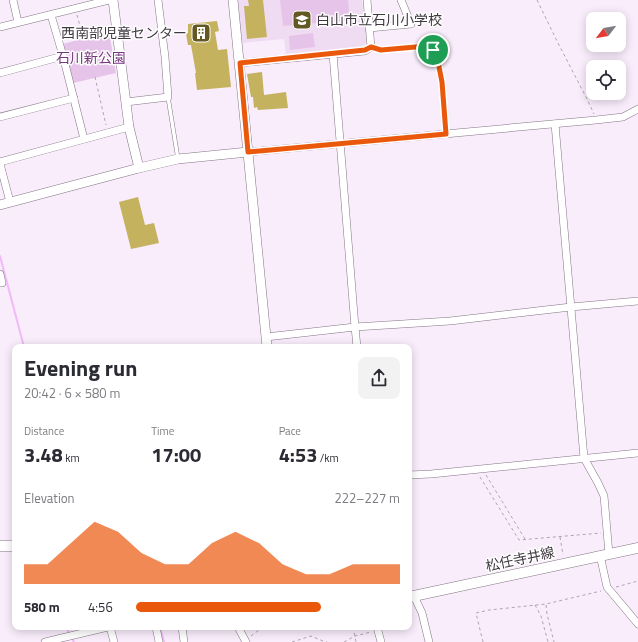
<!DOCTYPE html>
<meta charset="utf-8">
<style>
:root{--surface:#fff;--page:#f2f2f3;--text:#2b2b33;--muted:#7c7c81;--accent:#ea580c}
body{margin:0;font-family:"Titillium Web","Noto Sans JP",sans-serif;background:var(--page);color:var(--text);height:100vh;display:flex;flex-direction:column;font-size:15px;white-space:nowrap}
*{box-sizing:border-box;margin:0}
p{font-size:13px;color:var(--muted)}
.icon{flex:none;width:22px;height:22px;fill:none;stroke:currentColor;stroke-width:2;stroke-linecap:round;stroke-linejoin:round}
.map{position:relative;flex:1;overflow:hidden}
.panel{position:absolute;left:12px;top:344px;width:400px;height:286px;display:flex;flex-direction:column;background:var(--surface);border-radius:8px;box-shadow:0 2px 10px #0003}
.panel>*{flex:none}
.needle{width:26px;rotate:239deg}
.buttons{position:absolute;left:586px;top:12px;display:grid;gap:8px}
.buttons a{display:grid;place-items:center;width:40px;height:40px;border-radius:8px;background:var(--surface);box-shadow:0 2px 10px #0003;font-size:20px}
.pin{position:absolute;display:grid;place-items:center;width:34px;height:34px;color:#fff;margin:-17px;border:2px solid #fff;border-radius:50%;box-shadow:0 1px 4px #0007}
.round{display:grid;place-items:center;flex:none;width:42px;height:42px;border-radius:8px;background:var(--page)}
.overview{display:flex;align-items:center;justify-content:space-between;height:68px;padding:0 12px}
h1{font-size:22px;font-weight:700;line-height:30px}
.figures{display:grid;grid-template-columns:repeat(3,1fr);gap:6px;height:68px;padding:4px 12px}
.figures div{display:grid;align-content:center}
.figures b{font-size:20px;font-weight:700}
.figures small{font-size:11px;font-weight:400}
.figures p{font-size:11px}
.chart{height:112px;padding:8px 12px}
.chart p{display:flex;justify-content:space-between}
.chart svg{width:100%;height:72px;margin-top:4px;fill:var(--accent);opacity:.7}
ul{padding:0 12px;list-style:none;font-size:13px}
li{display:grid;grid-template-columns:64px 48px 1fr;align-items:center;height:30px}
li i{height:10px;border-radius:5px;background:var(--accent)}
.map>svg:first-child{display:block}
.built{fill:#efdcf2}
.green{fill:#e6c4ea}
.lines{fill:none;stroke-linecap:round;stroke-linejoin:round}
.stream{stroke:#f2b9fa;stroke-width:2}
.building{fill:#c4b25f}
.service-casing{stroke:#827683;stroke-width:4.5}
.minor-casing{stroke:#827683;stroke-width:8}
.tertiary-casing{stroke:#827683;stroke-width:10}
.secondary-casing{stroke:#827683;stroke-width:11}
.path{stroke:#afa5b0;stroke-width:1;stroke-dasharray:3 3;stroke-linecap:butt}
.service{stroke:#fff;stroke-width:3.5}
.minor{stroke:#fff;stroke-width:7}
.tertiary{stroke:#fff;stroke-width:9}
.secondary{stroke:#fff;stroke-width:10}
.route-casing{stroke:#fff;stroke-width:8}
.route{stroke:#ea580c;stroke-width:5}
.labels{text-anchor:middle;stroke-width:3;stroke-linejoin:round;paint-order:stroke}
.poi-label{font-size:14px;fill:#403a40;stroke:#fefefe;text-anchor:start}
.park-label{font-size:14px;fill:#783681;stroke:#fefefe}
.street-label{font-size:14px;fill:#403a40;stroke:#fefefe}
</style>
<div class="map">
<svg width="638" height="642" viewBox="0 0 638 642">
<rect width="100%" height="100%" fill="#f9ecfb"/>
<!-- built -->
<polygon class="built" points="237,0 362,0 367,42 361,48 286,54 284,39 241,43"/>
<!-- green -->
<g class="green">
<polygon points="280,0 348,0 350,20 283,26"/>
<polygon points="109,31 116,73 73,83 63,44"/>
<polygon points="313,33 315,47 290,50 289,36"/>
</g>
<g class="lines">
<!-- stream -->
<g class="stream">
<polyline points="0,256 24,347"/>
<polyline points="66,627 74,642"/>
<polyline points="160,627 164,642"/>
</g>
</g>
<!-- building -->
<g class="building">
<polygon points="248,0 263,0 267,37 247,39 244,6 249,6"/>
<polygon points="217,21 219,31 215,32 218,50 227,49 231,87 197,90 195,73 196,73 191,45 188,45 186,34 188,33 188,24"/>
<polygon points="262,72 264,95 286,92 288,108 258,110 257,107 254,108 253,97 251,97 247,74"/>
<polygon points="138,197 145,225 154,223 159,243 131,249 119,202"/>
</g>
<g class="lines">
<defs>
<polyline id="service" points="168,97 178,159"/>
<g id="minor">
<polyline points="13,0 18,22"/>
<polyline points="51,15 63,56 84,139"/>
<polyline points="0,27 109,0"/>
<polyline points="369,28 411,24 401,0"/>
<polyline points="333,54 355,327 357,347"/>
<polyline points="240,63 365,51 371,47 367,0"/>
<polyline points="0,73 63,56"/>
<polyline points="126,102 168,97 165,57 158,0"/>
<polyline points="0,117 74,98"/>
<polyline points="555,124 584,458 598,483 604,496 609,554"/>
<polyline points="248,152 596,120 623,117 638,109"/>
<polyline points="0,162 129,127"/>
<polyline points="0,164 10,202"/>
<polyline points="0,274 2,283 0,283"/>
<polyline points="266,337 355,327 450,321 571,307 638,301"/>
<polyline points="409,475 431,474 638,453"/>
<polyline points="600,555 607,587 638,624"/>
<polyline points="414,596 422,613 429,642"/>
<polyline points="110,627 114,642"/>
<polyline points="156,627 159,642"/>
<polyline points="182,627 184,642"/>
<polyline points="238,627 246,642"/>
<polyline points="377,627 381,642"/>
<polyline points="45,642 108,627"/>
</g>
<g id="tertiary">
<polyline points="113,0 129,127 139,168"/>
<polyline points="233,0 267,347"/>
<polyline points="0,205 139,168 178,159 248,152"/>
</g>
<g id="secondary">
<polyline points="0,546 15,546"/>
<polyline points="409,597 638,548"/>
</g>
</defs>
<!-- service casing -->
<use href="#service" class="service-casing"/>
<!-- minor casing -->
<use href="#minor" class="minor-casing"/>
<!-- tertiary casing -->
<use href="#tertiary" class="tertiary-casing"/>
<!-- secondary casing -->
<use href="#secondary" class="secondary-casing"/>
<!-- path -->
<g class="path">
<polyline points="537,0 558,43 588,101 594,114"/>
<polyline points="77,15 83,37"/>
<polyline points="377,49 381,50 427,46 433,51 439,62 442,82 446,126"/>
<polyline points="95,77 106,125"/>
<polyline points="486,475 525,539"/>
<polyline points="480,477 519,540 601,533"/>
<polyline points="560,537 563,555"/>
<polyline points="616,587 638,581"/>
<polyline points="535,605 541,616 548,642"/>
<polyline points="546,605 547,614 554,642"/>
<polyline points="353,627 356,642"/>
<polyline points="251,636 263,627"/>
<polyline points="292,642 311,636 323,641 327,642"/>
<polyline points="344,642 355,636 371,632"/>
<polyline points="483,642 476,613 489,610 546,604 601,591"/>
</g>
<!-- service -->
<use href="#service" class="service"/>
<!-- minor -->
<use href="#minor" class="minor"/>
<!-- tertiary -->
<use href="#tertiary" class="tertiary"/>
<!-- secondary -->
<use href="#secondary" class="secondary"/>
</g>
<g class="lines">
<defs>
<polygon id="route" points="427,46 433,50 438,62 442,82 446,134 248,152 240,63 365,50 371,47 381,50"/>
</defs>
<!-- route casing -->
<use href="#route" class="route-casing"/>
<!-- route -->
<use href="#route" class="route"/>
</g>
<!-- icons -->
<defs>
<symbol id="school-square" viewBox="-11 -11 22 22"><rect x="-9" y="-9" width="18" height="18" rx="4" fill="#635824" stroke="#fefefe"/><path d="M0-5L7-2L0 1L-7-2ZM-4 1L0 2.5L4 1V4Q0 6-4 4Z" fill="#fff"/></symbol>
<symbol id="building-square" viewBox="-11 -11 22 22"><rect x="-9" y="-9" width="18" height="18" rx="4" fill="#635824" stroke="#fefefe"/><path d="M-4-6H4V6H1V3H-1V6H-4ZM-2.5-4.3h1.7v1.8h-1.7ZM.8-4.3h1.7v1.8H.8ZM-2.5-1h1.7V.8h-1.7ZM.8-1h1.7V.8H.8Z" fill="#fff"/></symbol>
</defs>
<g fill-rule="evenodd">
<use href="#school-square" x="291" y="9" width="22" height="22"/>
<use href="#building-square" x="190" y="22" width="22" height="22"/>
</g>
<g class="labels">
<!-- poi labels -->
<g class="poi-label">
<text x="316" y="25">白山市立石川小学校</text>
<text x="187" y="38" text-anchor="end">西南部児童センター</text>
</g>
<!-- park labels -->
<g class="park-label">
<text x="91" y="63">石川新公園</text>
</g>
<!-- street labels -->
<g class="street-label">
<text transform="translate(520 559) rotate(-12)" y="5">松任寺井線</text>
</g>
</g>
</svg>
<div class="buttons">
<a><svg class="needle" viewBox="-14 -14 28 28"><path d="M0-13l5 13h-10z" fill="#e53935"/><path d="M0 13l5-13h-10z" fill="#7c7c81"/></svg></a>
<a><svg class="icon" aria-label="locate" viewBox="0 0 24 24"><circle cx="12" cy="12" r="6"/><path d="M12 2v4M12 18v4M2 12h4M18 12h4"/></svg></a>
</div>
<div class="pin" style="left:433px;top:50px;background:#1e9e55"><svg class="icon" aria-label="arrive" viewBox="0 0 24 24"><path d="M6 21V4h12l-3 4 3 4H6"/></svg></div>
<section class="panel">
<div class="overview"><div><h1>Evening run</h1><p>20:42 · 6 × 580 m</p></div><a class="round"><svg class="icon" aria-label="share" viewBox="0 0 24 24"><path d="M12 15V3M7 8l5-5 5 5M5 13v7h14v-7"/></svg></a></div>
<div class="figures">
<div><p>Distance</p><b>3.48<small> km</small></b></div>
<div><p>Time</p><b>17:00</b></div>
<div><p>Pace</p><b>4:53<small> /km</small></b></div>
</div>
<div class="chart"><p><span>Elevation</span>222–227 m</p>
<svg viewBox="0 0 160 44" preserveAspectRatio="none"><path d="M0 44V32L10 32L20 19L30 6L40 12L50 25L60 32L70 32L80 19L90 12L100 19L110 32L120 38L130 38L140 32L150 32L160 32V44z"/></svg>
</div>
<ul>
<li><b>580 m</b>4:56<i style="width:70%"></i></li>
</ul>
</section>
</div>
